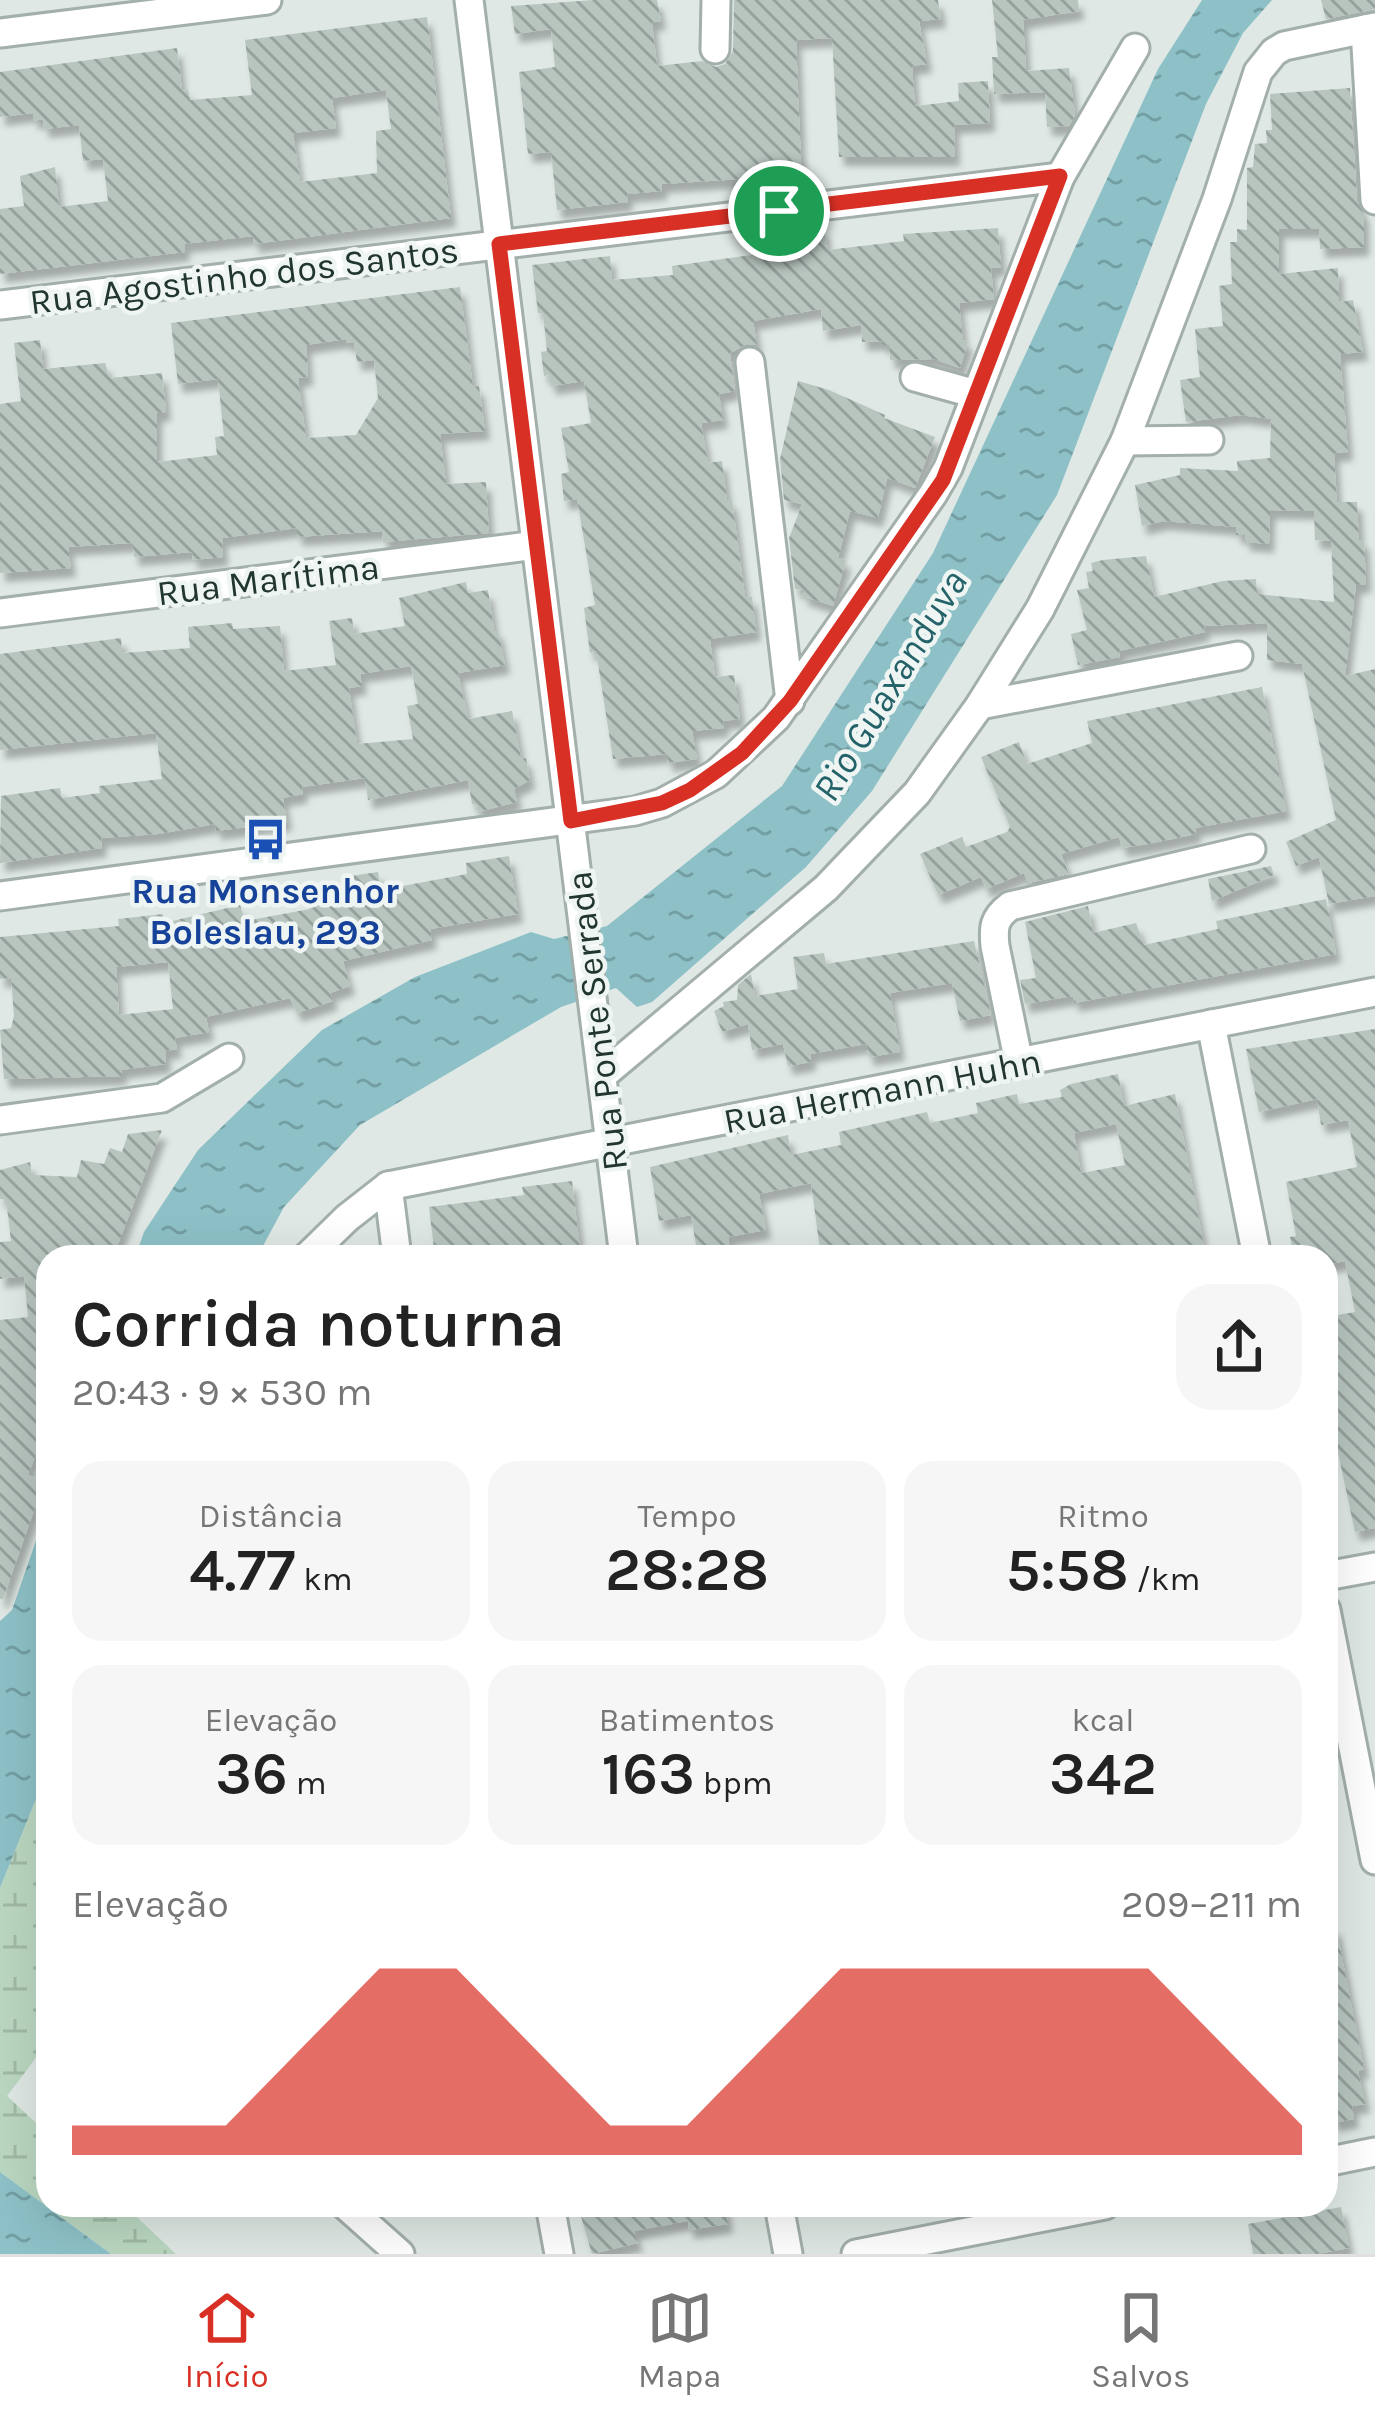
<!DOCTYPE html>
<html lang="pt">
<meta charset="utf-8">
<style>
:root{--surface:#fff;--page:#f6f6f6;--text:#222;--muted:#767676;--line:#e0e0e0;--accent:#d93025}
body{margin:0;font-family:Karla,sans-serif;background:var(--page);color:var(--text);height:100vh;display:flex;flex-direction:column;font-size:45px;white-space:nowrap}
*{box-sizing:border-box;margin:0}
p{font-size:39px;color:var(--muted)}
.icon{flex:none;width:66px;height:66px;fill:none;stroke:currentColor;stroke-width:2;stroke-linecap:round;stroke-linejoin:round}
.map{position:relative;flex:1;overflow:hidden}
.details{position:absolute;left:36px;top:1245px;width:1302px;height:972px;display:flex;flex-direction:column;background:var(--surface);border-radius:36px;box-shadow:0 12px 48px #0002}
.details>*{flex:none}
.pin{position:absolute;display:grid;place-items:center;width:102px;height:102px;color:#fff;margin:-51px;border:6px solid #fff;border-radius:50%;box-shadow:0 3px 12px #0007}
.round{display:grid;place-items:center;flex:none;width:126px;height:126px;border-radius:36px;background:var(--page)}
.summary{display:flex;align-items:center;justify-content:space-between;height:204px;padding:0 36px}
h1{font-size:66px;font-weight:600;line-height:90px}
.figures{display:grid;grid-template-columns:repeat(3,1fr);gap:18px;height:204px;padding:12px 36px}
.figures div{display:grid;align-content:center;border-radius:30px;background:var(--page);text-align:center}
.figures b{font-size:60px;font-weight:600}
.figures small{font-size:33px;font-weight:400}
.figures p{font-size:33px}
.chart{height:336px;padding:24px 36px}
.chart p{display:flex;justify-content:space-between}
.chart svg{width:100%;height:216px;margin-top:12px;fill:var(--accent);opacity:.7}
.tab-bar{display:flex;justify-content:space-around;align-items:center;height:168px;border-top:3px solid var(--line);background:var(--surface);font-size:33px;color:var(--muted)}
.tab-bar a{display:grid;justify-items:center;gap:6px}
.tab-bar .active{color:var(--accent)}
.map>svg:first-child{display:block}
.wetland{fill:url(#wetland-marsh)}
.water{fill:url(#water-ripples)}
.building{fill:url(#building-back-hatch);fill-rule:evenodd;filter:url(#shadow)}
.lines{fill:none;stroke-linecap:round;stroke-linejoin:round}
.minor-casing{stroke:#a3afaa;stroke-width:33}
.minor{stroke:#fff;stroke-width:27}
.route-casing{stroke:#fff;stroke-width:24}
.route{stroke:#d93025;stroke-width:15}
.labels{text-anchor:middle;stroke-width:9;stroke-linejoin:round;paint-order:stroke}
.street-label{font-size:36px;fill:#223630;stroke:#eff5f2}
.transit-label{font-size:36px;font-weight:bold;fill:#164399;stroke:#eff5f2}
.water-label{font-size:39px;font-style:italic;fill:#24626a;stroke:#eff5f2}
</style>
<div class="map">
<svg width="1375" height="2254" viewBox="0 0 1375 2254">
<defs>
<pattern id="wetland-marsh" width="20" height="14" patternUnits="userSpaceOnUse" patternTransform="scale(3)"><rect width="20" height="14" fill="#bad7c1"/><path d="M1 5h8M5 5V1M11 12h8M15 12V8" fill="none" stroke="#a0b9a6"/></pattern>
<pattern id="water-ripples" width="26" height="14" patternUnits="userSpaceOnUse" patternTransform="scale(3)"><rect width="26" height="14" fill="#8dc1c7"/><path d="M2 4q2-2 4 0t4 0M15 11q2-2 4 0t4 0" fill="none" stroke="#739ea2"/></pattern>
<pattern id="building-back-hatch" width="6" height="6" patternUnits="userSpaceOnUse" patternTransform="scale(3)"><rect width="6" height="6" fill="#b8c5bf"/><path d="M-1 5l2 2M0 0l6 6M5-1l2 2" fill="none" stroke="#95a19c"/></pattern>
<filter id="shadow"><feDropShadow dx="5" dy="9" stdDeviation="3" flood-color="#0004"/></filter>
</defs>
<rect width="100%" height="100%" fill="#dfe8e4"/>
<!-- wetland -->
<polygon class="wetland" points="48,1769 48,2042 7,2096 48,2134 48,2205 124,2205 176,2254 111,2254 0,2172 0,1888"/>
<!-- water -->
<g class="water">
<polygon points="1202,0 1272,0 1243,33 1206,104 1057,495 872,791 806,867 652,1002 637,1007 616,988 561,1007 360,1125 284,1207 257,1257 135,1257 144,1232 198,1150 322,1030 415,977 531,932 554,939 607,926 782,786 933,553 1158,69"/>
<polygon points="48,1506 48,1769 0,1888 0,1621 12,1610"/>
<polygon points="0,2172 111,2254 0,2254"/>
</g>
<!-- building -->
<g class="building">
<polygon points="594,0 657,0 661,21 652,22 657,66 702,61 716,67 725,64 733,51 734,0 938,0 941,19 919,21 927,64 912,66 915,106 959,101 958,83 988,81 990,123 954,125 955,157 839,157 832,38 796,40 802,187 772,187 772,177 662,184 662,191 627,194 628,202 557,210 551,152 528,154 519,72 555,67 551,29 515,34 511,6"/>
<polygon points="992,0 1078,0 1079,11 1023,20 1026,71 1069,68 1075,115 1069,126 1047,127 1045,92 994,94 992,57 998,57"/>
<polygon points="1321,0 1375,0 1375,9 1326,19"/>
<path d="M427,17L451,218L254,244L253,236L184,244L185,252L0,274V209L24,206L20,176L55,167L59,207L108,201L103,159L83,161L79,125L44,129L43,119L33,121V113L0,117V72L177,48L182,91L188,90L190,100L252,95L245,40ZM386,90L391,129L376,131L377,173L300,182L293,133L336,128L332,98Z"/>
<polygon points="1350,88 1357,201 1364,214 1364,247 1320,249 1319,229 1279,229 1279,274 1338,268 1339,302 1353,300 1363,352 1340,354 1348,452 1334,453 1337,502 1357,502 1359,540 1364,540 1366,584 1356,585 1345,676 1375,669 1375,896 1329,904 1319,857 1296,866 1286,842 1336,820 1302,664 1267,660 1267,623 1204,626 1205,632 1119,651 1120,657 1078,665 1071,634 1087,630 1077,590 1089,588 1086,572 1093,571 1091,563 1103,560 1146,556 1154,597 1223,581 1256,579 1257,594 1334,602 1331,541 1315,540 1314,511 1270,510 1269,544 1245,542 1245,535 1236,535 1236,527 1164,521 1142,526 1135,485 1180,475 1180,468 1238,471 1237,461 1270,458 1271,419 1241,415 1186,422 1180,380 1200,377 1195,329 1223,326 1219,286 1232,284 1230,242 1237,242 1237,229 1247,230 1247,168 1253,167 1255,144 1267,143 1266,130 1272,130 1270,94"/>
<polygon points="824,228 828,250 904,241 903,234 998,228 1001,267 991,268 994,299 959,303 963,340 968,342 960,368 933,359 890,360 889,345 882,345 882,341 862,342 861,325 823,331 821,309 753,321 757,345 747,344 730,353 735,391 719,394 723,420 701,423 708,463 722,461 727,501 732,500 745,597 752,597 756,632 710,639 715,677 734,675 740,719 723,721 724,728 692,731 697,759 668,763 667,754 613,759 596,651 590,653 584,608 595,605 577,499 564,501 561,474 569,472 561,428 591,423 584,381 551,386 549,375 544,376 541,352 547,351 543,313 538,313 532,265 610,256 612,280 673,275 672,266 766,253 764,240"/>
<path d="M460,287L473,387L479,386L485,431L440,434L446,484L486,482L489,533L383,542L382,531L297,537V528L222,538L223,557L193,560L192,552L134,557L133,543L68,547L71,568L0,573V404L21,401L14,343L40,340L43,369L105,363L110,378L162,373L166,412L157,413V462L217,455L215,437L224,436L218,379L178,384L171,323ZM346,339L347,343L354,342L357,362L374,360L378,398L356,435L306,438L298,378L308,377L306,345Z"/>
<polygon points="798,381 829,390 885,415 884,418 935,437 915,488 887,478 878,518 850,511 838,558 846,560 833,606 802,596 805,590 795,589 789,538 802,504 784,500 780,459"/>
<path d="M466,582L468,593L488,590L494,630H498L505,665L458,673L468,719L512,711L521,759L526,758L530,780L514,789L517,802L478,812L476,804H472L468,780L368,800L365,778L302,787L303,794L283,798L287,822L216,831L215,824L158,834L101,838L102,848L0,863L1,796L60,788L62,798L100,793L99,786L162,779L156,733L0,750V654L121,638L122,653L190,648L188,627L232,623L233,629L280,626L284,671L336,665L329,621L352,618L354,634L405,626L399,598ZM411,666L418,704L407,706L413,739L357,744L349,688L362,686L360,674Z"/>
<polygon points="1262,687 1286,811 1195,828 1196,834 1148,844 1122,848 1119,837 1061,854 1069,874 1028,883 1024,873 986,889 981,877 938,895 920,854 962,837 966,847 1007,832 1010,827 981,757 1019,742 1027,764 1092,743 1087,721"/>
<path d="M509,856L518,914L430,929L432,940L343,961L350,986L330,993L333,1001L297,1013L290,998L206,1017L209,1032L175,1038L177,1049L165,1051L166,1064L121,1070L122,1076L4,1079L0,1030L11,1028L14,1016L11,978L0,979V937L119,926L118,919L163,914L164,923L240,905L245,921L310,909L307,896L354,887L351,876L378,872L381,890L467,874L466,863ZM168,962L173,1009L119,1015L116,967Z"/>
<polygon points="1271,866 1274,875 1212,901 1208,879"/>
<polygon points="1326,899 1336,954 1074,1003 1073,996 1025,1004 1020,980 1036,978 1025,922 1088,906 1093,933 1136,923 1144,945 1218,929 1216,921"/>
<polygon points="974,941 991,1015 960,1021 952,983 890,993 900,1052 869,1057 866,1044 810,1054 811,1062 788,1066 783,1044 752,1050 748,1024 722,1032 714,1011 724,1006 723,1002 737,1000 738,985 751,974 755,996 798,989 793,957 824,953 826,964"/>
<polygon points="1375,1029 1375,1528 1355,1532 1326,1396 1326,1317 1355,1312 1345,1261 1326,1265 1326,1257 1294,1257 1290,1237 1296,1236 1286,1182 1357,1167 1348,1120 1321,1125 1317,1099 1259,1112 1246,1049"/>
<path d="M1118,1074L1124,1106L1175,1094L1206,1257H1050V1253L1028,1257H821L811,1183L759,1194L766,1230L728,1237L732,1257H698L691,1215L659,1221L650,1167L788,1135L791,1155L841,1145L839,1132L927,1112L930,1123L978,1113L976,1103L1017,1094L1019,1104L1062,1097L1060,1090L1071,1084ZM1116,1124L1125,1165L1081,1173L1074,1133Z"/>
<polygon points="162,1130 113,1257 48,1257 48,1423 28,1475 44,1482 3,1599 0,1599 0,1320 28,1317 24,1276 0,1279 0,1242 11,1241 6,1199 0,1199 0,1170 30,1162 32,1175 77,1177 81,1160 104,1164 110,1148 122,1152 128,1134"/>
<polygon points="572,1181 580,1249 573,1250 574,1257 435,1257 429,1207 524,1195 522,1187"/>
<polygon points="1336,1927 1364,2069 1358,2071 1365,2104 1352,2106 1354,2119 1333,2123 1326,2088 1326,1928"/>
<polygon points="610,2205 725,2205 728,2224 689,2230 688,2221 634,2231 638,2243 592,2254 580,2213"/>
<polygon points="1341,2207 1349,2248 1317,2254 1253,2254 1248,2224"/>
</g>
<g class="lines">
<defs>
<g id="minor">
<polyline points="469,0 624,1257"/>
<polyline points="1365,29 1375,200"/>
<polyline points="0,33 267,0"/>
<polyline points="715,49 716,0"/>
<polyline points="0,305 1060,177"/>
<polyline points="750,362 790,701"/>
<polyline points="915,377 976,394"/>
<polyline points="1125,441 1209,440"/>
<polyline points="0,613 536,545"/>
<polyline points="980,705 1238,656"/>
<polyline points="0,896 635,811 662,803 716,774 776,718 933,494 948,468 1060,177 1135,48"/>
<polyline points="1211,1024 1257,1257"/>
<path d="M1019,1063L995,946C993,927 994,918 1010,906L1251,849"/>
<polyline points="603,1075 826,888 917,793 980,705 1040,609 1125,441 1217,199 1258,72 1274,52 1284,46 1375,27"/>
<polyline points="0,1120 162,1098 229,1058"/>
<polyline points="388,1186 397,1257"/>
<polyline points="307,1257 347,1218 388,1186 1375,992"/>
<polyline points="1326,1576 1375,1567"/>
<polyline points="1326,1610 1375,1860"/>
<polyline points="1326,2162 1375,2152"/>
<polyline points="345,2205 400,2254"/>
<polyline points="550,2205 559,2254"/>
<polyline points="779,2205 788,2254"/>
<polyline points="856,2254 1105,2205"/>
</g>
</defs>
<!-- minor casing -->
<use href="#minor" class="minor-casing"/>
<!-- minor -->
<use href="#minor" class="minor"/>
</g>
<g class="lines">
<defs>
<polygon id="route" points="1060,176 943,480 790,701 742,753 690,790 662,803 571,821 499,244"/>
</defs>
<!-- route casing -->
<use href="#route" class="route-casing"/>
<!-- route -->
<use href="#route" class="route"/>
</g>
<!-- icons -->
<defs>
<symbol id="bus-bare" viewBox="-9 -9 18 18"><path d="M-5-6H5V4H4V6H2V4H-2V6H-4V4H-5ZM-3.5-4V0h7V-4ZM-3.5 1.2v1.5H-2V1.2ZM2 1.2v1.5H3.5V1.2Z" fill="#1a4fb4" stroke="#eff5f2" stroke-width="2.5" paint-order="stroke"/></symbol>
</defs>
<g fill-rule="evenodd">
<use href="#bus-bare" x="236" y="810" width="59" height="59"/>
</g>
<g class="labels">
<!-- street labels -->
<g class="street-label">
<text transform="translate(244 275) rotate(-7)" y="13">Rua Agostinho dos Santos</text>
<text transform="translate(268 579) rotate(-7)" y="13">Rua Marítima</text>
<text transform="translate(596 1021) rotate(-97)" y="13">Rua Ponte Serrada</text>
<text transform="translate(882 1090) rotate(-11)" y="13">Rua Hermann Huhn</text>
</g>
<!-- transit labels -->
<g class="transit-label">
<text x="265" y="903">Rua Monsenhor<tspan x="265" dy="41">Boleslau, 293</tspan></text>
</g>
<!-- water labels -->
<g class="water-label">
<text transform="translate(889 685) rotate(-59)" y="14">Rio Guaxanduva</text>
</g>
</g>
</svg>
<div class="pin" style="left:779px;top:211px;background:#1e9e55"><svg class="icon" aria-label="arrive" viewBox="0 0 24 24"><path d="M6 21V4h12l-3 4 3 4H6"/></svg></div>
<section class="details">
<div class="summary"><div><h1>Corrida noturna</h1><p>20:43 · 9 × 530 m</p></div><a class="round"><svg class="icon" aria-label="share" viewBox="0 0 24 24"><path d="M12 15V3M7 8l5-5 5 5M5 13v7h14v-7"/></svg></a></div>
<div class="figures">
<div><p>Distância</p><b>4.77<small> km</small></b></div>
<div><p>Tempo</p><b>28:28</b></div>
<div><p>Ritmo</p><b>5:58<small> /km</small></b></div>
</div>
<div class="figures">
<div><p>Elevação</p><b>36<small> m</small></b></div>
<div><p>Batimentos</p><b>163<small> bpm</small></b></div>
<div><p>kcal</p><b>342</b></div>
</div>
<div class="chart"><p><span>Elevação</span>209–211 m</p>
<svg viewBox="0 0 160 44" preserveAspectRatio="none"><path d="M0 44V38L10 38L20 38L30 22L40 6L50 6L60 22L70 38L80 38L90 22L100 6L110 6L120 6L130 6L140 6L150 22L160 38V44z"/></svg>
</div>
</section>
</div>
<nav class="tab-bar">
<a class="active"><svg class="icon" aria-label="home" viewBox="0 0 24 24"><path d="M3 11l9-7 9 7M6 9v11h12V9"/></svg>Início</a>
<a><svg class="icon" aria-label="map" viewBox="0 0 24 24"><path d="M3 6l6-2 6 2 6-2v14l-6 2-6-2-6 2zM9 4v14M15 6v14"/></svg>Mapa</a>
<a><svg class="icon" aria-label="saved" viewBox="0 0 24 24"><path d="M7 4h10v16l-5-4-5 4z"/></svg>Salvos</a>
</nav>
